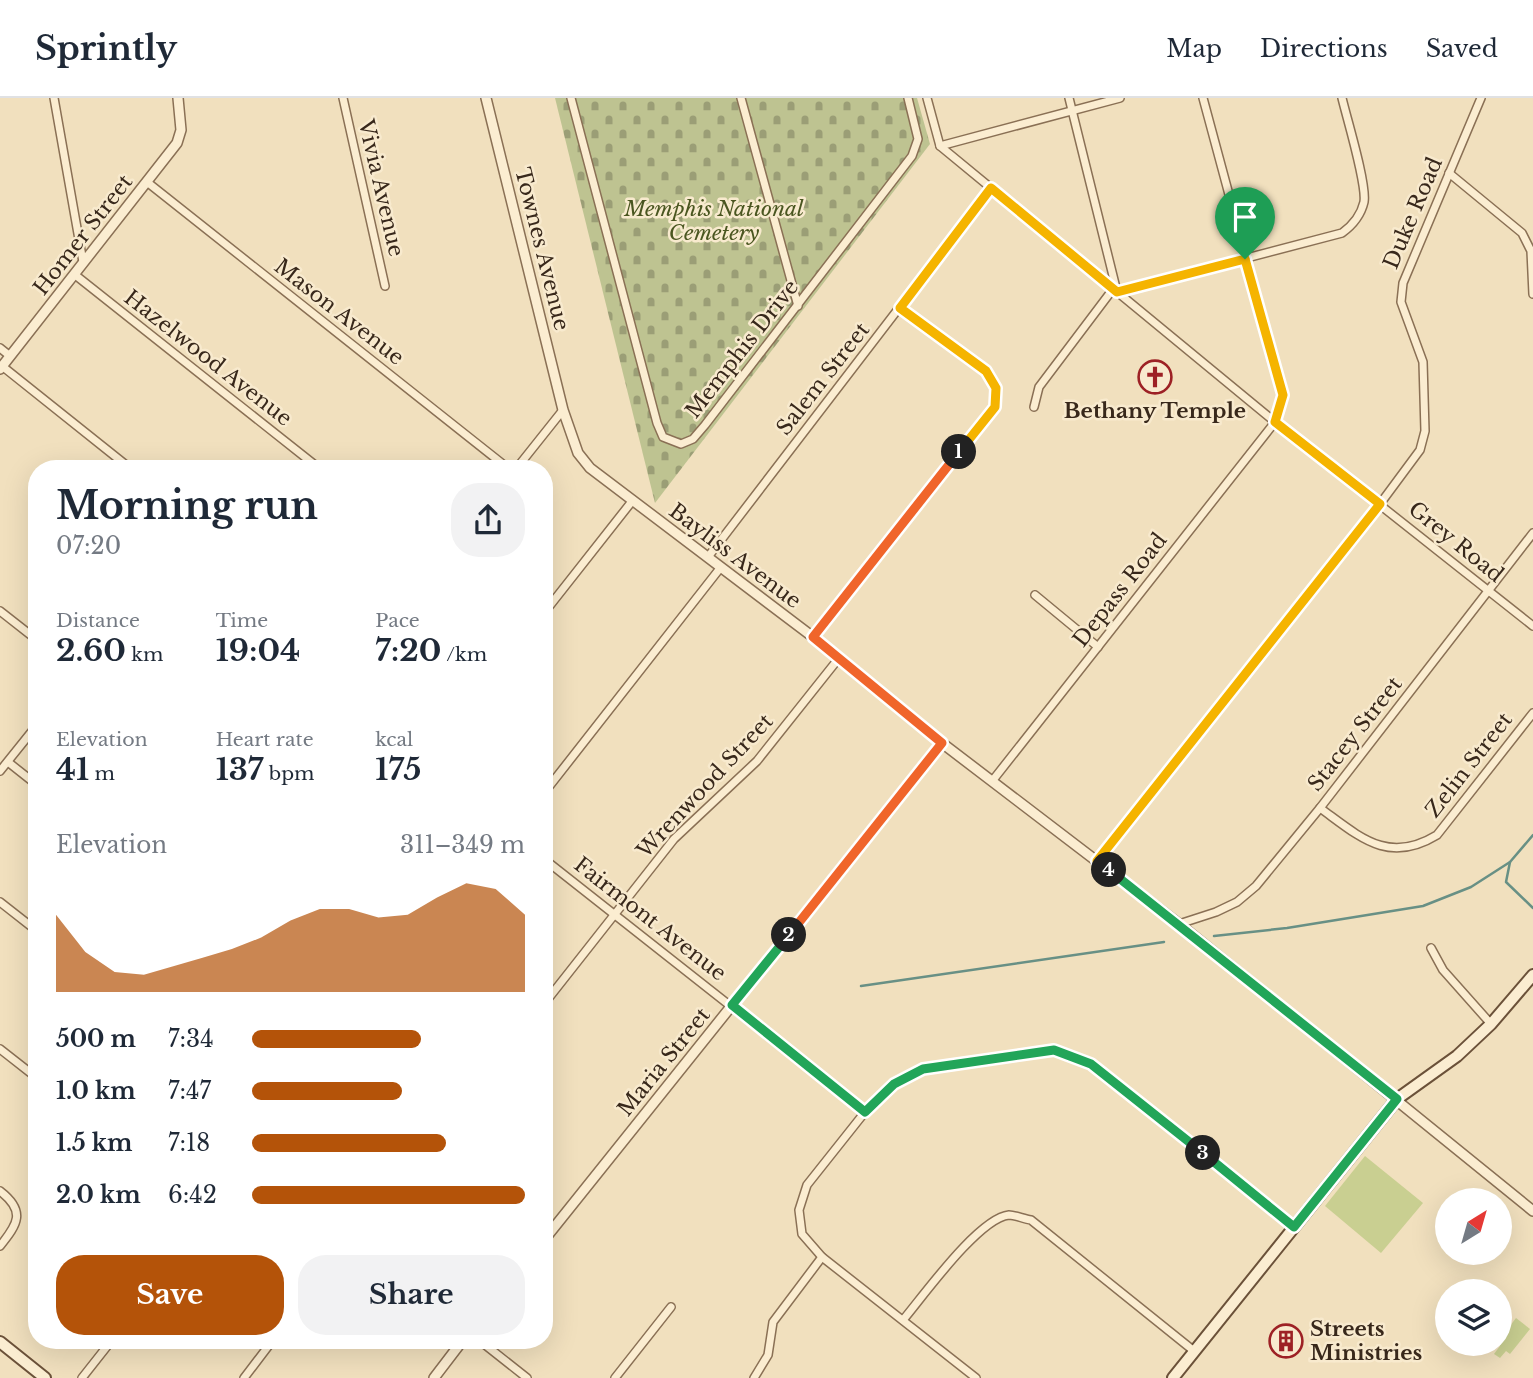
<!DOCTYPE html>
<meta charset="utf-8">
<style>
:root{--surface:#fff;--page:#f2f2f3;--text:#1f2937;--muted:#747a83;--line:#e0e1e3;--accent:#b45309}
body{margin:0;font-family:"Libre Baskerville",serif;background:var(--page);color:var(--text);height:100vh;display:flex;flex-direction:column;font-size:26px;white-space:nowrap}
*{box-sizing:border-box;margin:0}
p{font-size:23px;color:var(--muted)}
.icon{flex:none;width:38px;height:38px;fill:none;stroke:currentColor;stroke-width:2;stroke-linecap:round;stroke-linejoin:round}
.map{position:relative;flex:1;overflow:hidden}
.details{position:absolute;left:28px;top:362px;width:525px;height:889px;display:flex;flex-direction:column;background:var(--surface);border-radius:28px;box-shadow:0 7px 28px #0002}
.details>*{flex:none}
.needle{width:46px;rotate:37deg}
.fabs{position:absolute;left:1435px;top:1090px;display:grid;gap:14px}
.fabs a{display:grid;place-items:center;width:77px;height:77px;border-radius:50%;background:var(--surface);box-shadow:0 7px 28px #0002;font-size:35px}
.pin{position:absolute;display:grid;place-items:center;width:60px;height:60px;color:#fff;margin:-72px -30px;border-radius:50% 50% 50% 0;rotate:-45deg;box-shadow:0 0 7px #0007}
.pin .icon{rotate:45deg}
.km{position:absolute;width:35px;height:35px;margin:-18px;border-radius:50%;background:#222;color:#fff;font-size:19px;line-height:35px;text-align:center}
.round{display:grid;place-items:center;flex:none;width:74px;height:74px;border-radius:28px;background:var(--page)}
.overview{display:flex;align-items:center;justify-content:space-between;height:119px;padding:0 28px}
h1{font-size:38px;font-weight:700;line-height:52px}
.figures{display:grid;grid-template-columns:repeat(3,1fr);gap:10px;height:119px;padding:7px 28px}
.figures div{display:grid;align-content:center}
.figures b{font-size:30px;font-weight:700}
.figures small{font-size:19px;font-weight:400}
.figures p{font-size:19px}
.chart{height:196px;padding:14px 28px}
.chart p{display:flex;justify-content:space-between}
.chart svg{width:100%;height:126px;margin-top:7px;fill:var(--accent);opacity:.7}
.cta{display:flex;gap:14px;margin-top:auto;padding:14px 28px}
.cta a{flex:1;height:80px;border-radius:28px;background:var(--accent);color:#fff;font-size:28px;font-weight:700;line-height:80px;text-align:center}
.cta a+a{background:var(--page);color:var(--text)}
ul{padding:0 28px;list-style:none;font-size:23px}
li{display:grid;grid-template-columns:112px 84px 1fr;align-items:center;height:52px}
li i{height:18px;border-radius:9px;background:var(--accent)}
header{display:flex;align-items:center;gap:42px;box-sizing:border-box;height:98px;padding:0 35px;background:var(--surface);border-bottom:2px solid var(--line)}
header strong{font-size:33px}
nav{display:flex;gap:38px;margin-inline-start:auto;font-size:24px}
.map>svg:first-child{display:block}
.cemetery{fill:url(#cemetery-stones)}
.green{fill:#c9cf91}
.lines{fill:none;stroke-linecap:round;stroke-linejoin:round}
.stream{stroke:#689085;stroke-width:2.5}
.minor-casing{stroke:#8a7055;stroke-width:10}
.tertiary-casing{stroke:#8a7055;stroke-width:12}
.secondary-casing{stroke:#6b5139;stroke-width:14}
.minor{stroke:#fbedd1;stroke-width:7}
.tertiary{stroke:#fbedd1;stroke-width:9}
.secondary{stroke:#fbedd1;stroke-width:10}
.split-1-casing{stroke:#fff;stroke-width:14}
.split-2-casing{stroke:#fff;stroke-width:14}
.split-3-casing{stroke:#fff;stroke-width:14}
.split-4-casing{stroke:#fff;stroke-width:14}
.split-5-casing{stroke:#fff;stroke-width:14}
.split-1{stroke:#f5b400;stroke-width:9}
.split-2{stroke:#f0652b;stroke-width:9}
.split-3{stroke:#22a559;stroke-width:9}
.split-4{stroke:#22a559;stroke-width:9}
.split-5{stroke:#f5b400;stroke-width:9}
.labels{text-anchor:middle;stroke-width:5;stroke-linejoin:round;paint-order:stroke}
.street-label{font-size:21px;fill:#38281b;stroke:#f8eace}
.park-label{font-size:21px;font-style:italic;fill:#4a5620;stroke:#f8eace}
.poi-label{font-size:21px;font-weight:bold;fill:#38281b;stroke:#f8eace}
</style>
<header>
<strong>Sprintly</strong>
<nav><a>Map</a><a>Directions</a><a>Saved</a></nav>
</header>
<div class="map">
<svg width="1533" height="1280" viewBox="0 0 1533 1280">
<defs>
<pattern id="cemetery-stones" width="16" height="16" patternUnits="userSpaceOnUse" patternTransform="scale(1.75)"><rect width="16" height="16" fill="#bec391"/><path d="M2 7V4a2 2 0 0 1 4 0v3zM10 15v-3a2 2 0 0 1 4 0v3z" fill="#9b9e76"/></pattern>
</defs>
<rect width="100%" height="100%" fill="#f1e0be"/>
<!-- cemetery -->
<polygon class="cemetery" points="555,0 917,0 930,46 655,405"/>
<!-- green -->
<g class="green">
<polygon points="1365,1058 1423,1105 1381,1155 1325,1108"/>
<polygon points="1516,1220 1530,1231 1510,1256 1506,1253 1500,1260 1494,1256 1500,1248 1500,1241"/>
</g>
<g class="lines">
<!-- stream -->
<g class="stream">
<polyline points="1533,737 1510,764 1506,784 1533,810"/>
<polyline points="1214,838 1287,830 1423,808 1471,789 1510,764"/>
<polyline points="861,888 1164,844"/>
</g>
<defs>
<g id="minor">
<polyline points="54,0 83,164"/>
<polyline points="343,0 385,188"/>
<polyline points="571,0 657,325 663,339 681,346 693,341 705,327 912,58 918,41 908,0"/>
<polyline points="741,0 798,208"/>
<polyline points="927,0 940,48 1275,324 1533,528"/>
<path d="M1069,0L1117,194L1342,135C1353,127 1361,117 1364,104C1367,86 1347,21 1342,0"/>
<polyline points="940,48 1120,0"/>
<polyline points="1449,75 1522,135 1531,153 1533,196"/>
<polyline points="147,84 509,371"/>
<polyline points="74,176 320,371"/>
<polyline points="0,250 10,258"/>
<polyline points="2,268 131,371"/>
<polyline points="1034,309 1039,289 1113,191"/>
<polyline points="516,371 563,312"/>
<polyline points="708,459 991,90"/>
<polyline points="1035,497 1098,549"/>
<polyline points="0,513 37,542"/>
<polyline points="544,515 633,402"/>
<polyline points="813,539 995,309 996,290 986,273 900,210"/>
<polyline points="8,664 37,687"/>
<polyline points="0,673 37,627"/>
<polyline points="993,682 1275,324 1283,297 1203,0"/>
<polyline points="544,695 721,469"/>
<path d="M1320,710C1360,739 1388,767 1437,737L1533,615"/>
<polyline points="544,761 865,1014"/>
<polyline points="1097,763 1380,406 1420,352 1425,333 1423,264 1401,204 1403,185 1481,0"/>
<polyline points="0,804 37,833"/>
<polyline points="1179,826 1216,814 1237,804 1256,788 1320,710 1533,435"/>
<polyline points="1431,850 1443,872 1491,926"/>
<polyline points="544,906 674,741 757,663 839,560"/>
<polyline points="0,951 37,980"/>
<path d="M0,1093C26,1113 18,1126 0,1148"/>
<path d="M903,1222C924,1197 979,1120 1009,1117C1015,1117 1024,1121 1031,1122L1194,1253"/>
<polyline points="479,1242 527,1280"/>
<polyline points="82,1280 112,1242"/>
<polyline points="244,1280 273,1242"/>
<polyline points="615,1280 671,1209"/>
<polyline points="754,1280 768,1257 773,1224 822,1159"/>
<polyline points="976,1280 822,1159 802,1136 799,1112 807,1087 865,1014 894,986 923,971 1054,952 1091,966 1294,1129"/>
</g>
<g id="tertiary">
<polyline points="486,0 563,312 578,355 590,370 813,539 942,645 1179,826 1533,1113"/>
<polyline points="0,271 177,45 181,32 178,0"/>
<polyline points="544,1142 942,645"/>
<polyline points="434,1280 463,1242"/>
</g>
<g id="secondary">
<polyline points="0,1244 45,1280"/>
<polyline points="1173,1280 1397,1001 1457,958 1491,926 1533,877"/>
</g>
</defs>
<!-- minor casing -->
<use href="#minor" class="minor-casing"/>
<!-- tertiary casing -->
<use href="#tertiary" class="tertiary-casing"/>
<!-- secondary casing -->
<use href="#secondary" class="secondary-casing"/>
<!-- minor -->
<use href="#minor" class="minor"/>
<!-- tertiary -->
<use href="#tertiary" class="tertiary"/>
<!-- secondary -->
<use href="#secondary" class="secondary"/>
</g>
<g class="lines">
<defs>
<polyline id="split-1" points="959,354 995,309 996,290 986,273 900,210 991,90 1117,194 1245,161"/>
<polyline id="split-2" points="789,837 942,645 813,539 959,354"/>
<polyline id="split-3" points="789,837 732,907 865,1014 894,986 923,971 1054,952 1091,966 1203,1055"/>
<polyline id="split-4" points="1109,772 1397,1001 1294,1129 1203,1055"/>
<polyline id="split-5" points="1109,772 1097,763 1380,406 1275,324 1283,297 1245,161"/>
</defs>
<!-- split-1 casing -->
<use href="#split-1" class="split-1-casing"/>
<!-- split-2 casing -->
<use href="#split-2" class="split-2-casing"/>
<!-- split-3 casing -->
<use href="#split-3" class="split-3-casing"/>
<!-- split-4 casing -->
<use href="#split-4" class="split-4-casing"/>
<!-- split-5 casing -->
<use href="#split-5" class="split-5-casing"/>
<!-- split-1 -->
<use href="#split-1" class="split-1"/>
<!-- split-2 -->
<use href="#split-2" class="split-2"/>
<!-- split-3 -->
<use href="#split-3" class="split-3"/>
<!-- split-4 -->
<use href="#split-4" class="split-4"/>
<!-- split-5 -->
<use href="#split-5" class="split-5"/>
</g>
<!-- icons -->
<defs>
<symbol id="church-ring" viewBox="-11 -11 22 22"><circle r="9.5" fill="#f8eace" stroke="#9d2125" stroke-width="1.5"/><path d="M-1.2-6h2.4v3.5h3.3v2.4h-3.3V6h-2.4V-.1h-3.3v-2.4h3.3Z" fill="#9d2125"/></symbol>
<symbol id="building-ring" viewBox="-11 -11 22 22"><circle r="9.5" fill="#f8eace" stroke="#9d2125" stroke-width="1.5"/><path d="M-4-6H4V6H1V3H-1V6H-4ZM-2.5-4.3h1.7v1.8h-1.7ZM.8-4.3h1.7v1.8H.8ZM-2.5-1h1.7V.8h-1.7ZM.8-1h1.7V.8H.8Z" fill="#9d2125"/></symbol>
</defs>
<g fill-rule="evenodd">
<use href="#church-ring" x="1136" y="260" width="38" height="38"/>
<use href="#building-ring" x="1267" y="1224" width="38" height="38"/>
</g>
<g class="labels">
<!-- street labels -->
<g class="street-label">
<text transform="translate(381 90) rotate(77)" y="7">Vivia Avenue</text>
<text transform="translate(1413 115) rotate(-67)" y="7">Duke Road</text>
<text transform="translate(83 137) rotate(-52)" y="7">Homer Street</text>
<text transform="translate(542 151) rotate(76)" y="7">Townes Avenue</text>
<text transform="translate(339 214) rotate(38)" y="7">Mason Avenue</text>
<text transform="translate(742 251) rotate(-52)" y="7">Memphis Drive</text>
<text transform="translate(208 260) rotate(38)" y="7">Hazelwood Avenue</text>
<text transform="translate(823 281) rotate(-52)" y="7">Salem Street</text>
<text transform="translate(1456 444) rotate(39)" y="7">Grey Road</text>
<text transform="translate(735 458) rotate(37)" y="7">Bayliss Avenue</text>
<text transform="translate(1120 492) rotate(-52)" y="7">Depass Road</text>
<text transform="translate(1355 636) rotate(-52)" y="7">Stacey Street</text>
<text transform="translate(1469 667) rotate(-52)" y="7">Zelin Street</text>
<text transform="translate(705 688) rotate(-47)" y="7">Wrenwood Street</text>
<text transform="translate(650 821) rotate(38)" y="7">Fairmont Avenue</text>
<text transform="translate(664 964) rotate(-51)" y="7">Maria Street</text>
</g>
<!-- park labels -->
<g class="park-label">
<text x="714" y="118">Memphis National<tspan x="714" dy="24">Cemetery</tspan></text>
</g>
<!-- poi labels -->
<g class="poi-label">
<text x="1155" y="320">Bethany Temple</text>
<text x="1310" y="1238" text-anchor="start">Streets<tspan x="1310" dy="24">Ministries</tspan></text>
</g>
</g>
</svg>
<div class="fabs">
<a><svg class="needle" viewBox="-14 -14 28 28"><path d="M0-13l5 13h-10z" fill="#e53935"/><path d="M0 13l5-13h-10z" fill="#747a83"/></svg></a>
<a><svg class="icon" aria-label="layers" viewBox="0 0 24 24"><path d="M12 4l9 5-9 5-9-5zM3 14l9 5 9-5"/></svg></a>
</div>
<div class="pin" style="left:1245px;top:161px;background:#1e9e55"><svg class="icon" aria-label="arrive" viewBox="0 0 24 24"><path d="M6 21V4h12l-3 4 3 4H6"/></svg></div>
<b class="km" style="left:959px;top:354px">1</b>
<b class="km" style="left:789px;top:837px">2</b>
<b class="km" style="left:1203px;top:1055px">3</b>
<b class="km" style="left:1109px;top:772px">4</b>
<section class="details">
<div class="overview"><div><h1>Morning run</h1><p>07:20</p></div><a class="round"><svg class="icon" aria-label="share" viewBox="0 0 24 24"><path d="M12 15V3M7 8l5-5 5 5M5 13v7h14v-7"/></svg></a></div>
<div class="figures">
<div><p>Distance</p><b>2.60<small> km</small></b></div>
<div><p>Time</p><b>19:04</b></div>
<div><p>Pace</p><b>7:20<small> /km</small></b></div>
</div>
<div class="figures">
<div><p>Elevation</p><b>41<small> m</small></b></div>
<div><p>Heart rate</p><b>137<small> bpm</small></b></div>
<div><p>kcal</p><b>175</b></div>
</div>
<div class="chart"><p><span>Elevation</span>311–349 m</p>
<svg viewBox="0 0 160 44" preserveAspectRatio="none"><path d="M0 44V17L10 30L20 37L30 38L40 35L50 32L60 29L70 25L80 19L90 15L100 15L110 18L120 17L130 11L140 6L150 8L160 17V44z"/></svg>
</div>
<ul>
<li><b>500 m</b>7:34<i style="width:62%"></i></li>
<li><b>1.0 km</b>7:47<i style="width:55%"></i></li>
<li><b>1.5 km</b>7:18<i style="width:71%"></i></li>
<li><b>2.0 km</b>6:42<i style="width:100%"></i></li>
</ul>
<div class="cta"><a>Save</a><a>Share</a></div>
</section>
</div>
